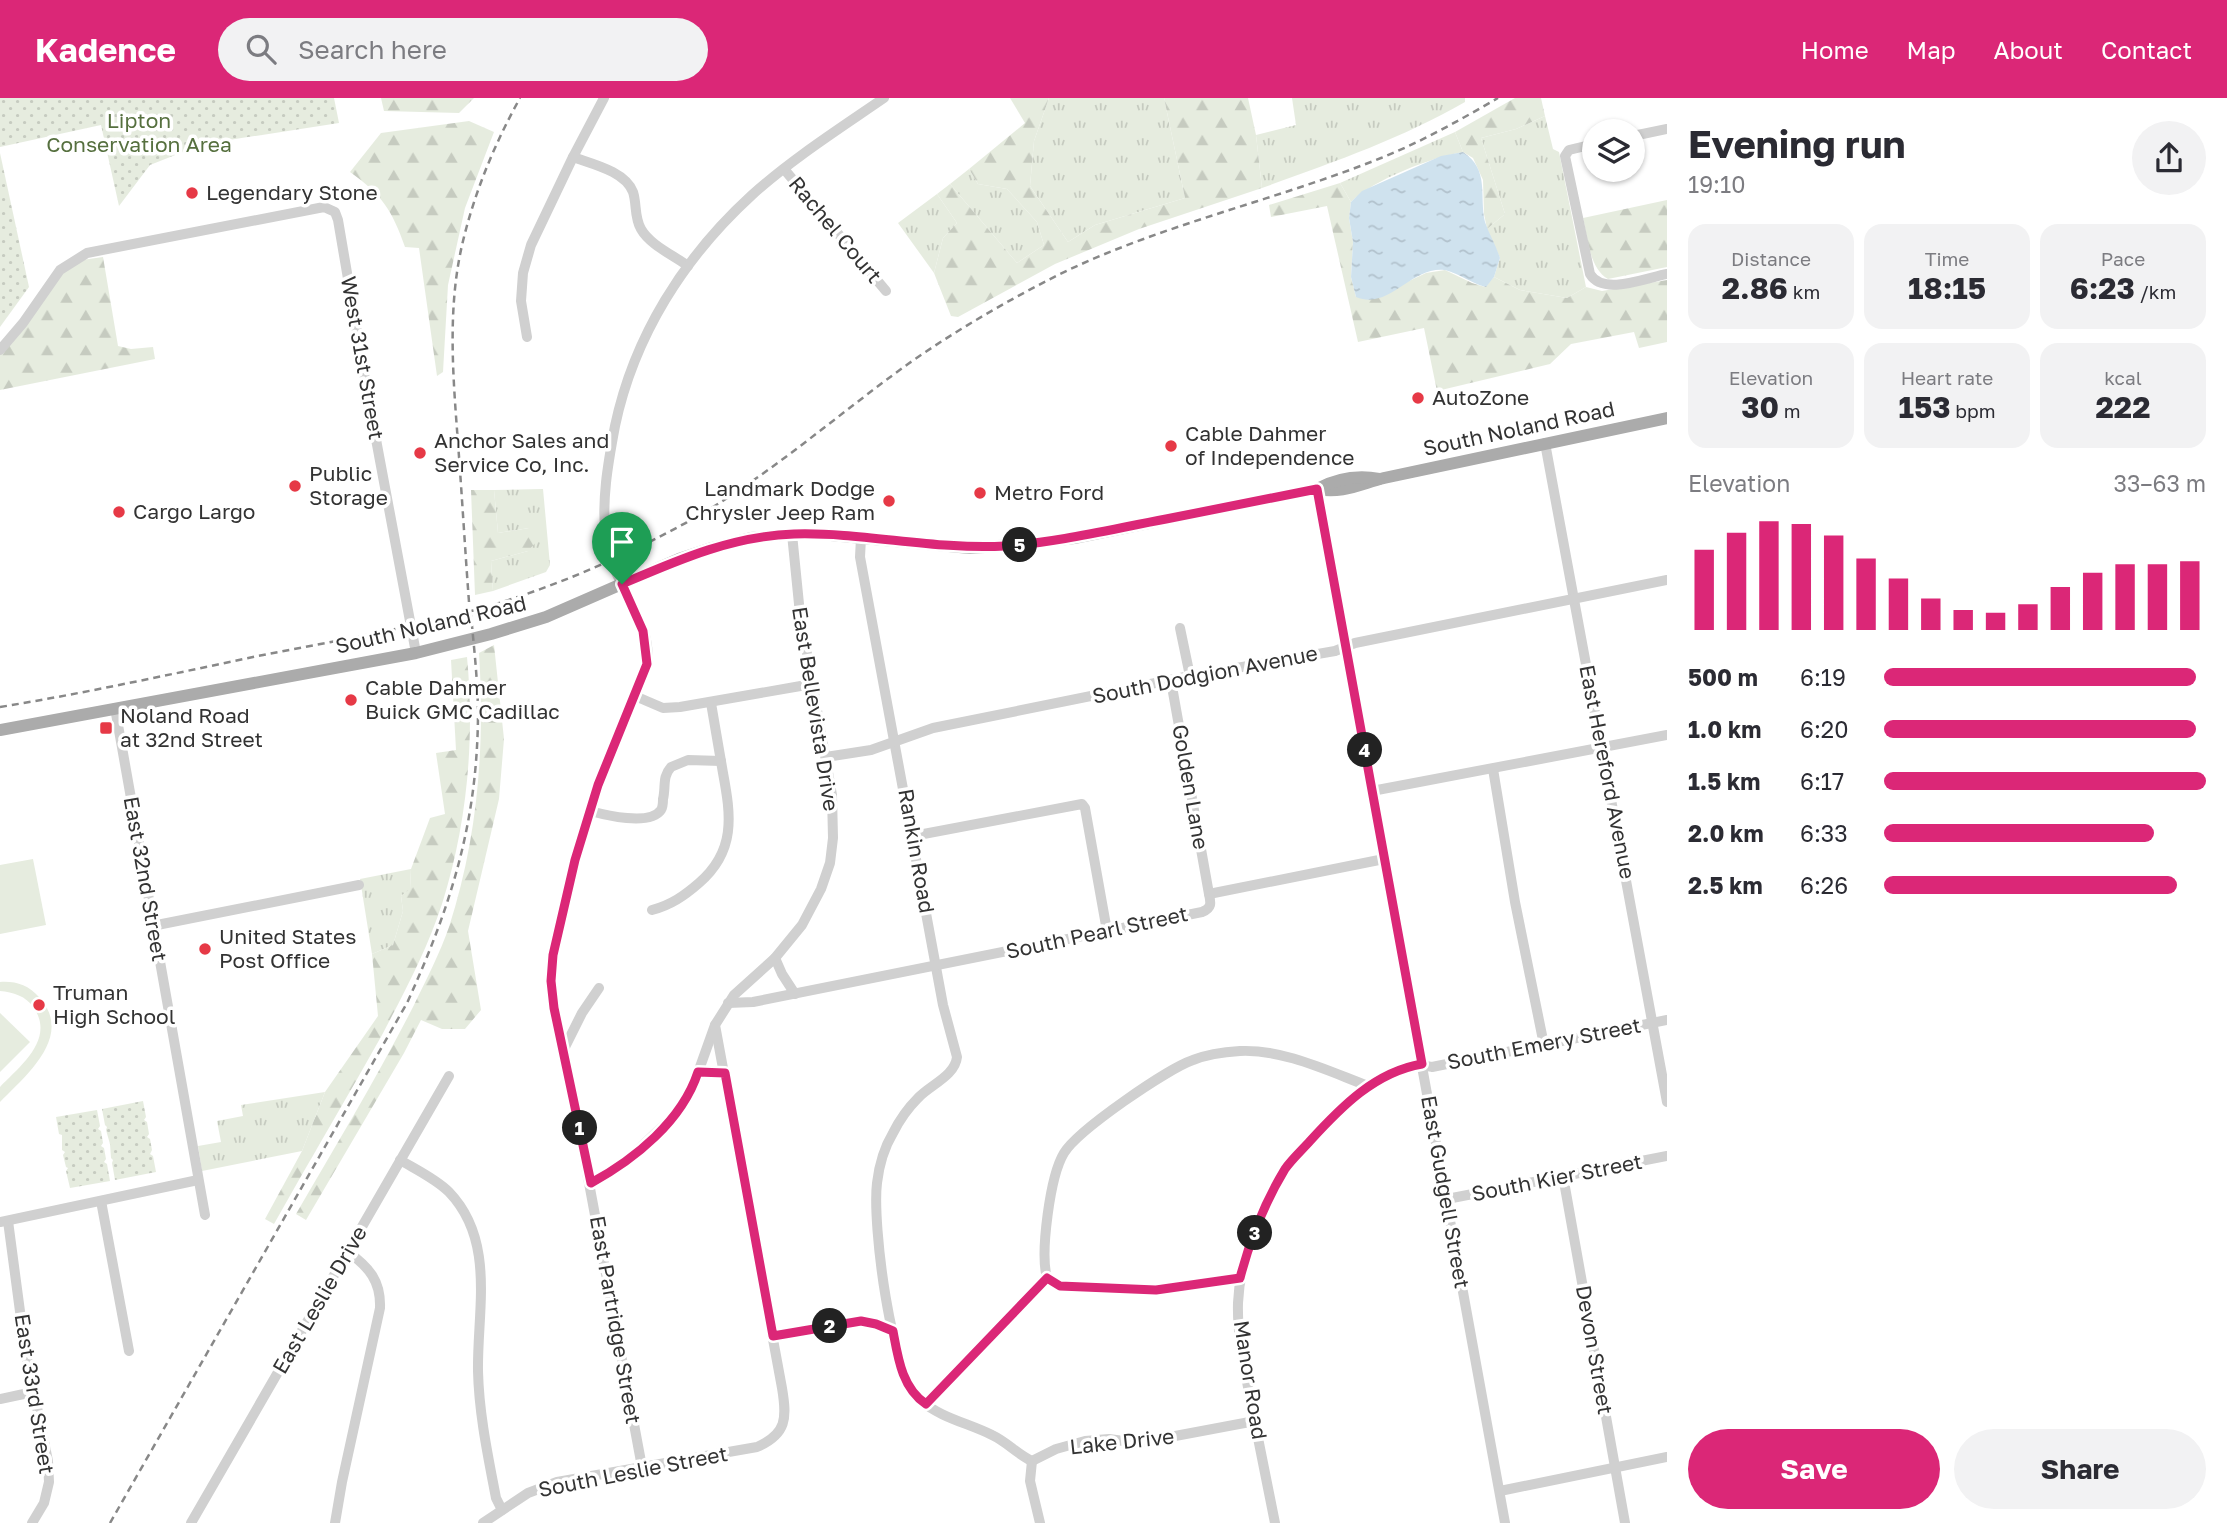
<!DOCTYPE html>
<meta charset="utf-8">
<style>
:root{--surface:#fff;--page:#f2f2f3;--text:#2b2b33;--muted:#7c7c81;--accent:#db2777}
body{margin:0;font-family:"Golos Text",sans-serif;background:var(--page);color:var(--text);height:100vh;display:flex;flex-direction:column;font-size:26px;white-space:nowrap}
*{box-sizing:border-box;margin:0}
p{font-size:23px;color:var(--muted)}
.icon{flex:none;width:38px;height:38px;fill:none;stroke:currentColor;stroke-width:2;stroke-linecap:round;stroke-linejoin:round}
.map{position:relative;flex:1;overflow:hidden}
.details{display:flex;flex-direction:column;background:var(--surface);width:560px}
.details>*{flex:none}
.controls{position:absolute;left:1582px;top:21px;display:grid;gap:14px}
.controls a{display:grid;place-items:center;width:63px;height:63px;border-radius:50%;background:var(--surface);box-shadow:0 2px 5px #0004;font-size:35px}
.pin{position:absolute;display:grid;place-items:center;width:60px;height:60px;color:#fff;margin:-72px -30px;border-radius:50% 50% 50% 0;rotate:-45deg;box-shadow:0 0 7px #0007}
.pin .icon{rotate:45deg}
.km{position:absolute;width:35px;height:35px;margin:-18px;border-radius:50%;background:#222;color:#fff;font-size:19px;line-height:35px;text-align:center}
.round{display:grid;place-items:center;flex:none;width:74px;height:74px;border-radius:37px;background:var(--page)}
.summary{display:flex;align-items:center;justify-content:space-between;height:119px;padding:0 21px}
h1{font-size:38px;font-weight:700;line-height:52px}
.metrics{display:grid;grid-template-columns:repeat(3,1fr);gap:10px;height:119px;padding:7px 21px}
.metrics div{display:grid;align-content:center;border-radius:18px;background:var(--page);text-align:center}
.metrics b{font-size:30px;font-weight:700}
.metrics small{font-size:19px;font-weight:400}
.metrics p{font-size:19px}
.chart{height:196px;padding:14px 21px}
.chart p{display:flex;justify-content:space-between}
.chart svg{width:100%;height:126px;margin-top:7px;stroke:var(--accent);stroke-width:6}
.action{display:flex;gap:14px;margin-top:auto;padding:14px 21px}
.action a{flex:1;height:80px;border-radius:42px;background:var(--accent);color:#fff;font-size:28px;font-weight:700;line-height:80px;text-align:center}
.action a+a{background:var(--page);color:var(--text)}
ul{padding:0 21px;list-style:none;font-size:23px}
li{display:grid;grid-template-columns:112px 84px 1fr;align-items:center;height:52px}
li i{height:18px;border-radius:9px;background:var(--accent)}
header{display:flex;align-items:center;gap:42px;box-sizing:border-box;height:98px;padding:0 35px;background:var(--accent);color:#fff}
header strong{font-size:33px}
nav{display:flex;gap:38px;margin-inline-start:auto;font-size:24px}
.search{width:490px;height:63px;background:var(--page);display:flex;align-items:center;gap:18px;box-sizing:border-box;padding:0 24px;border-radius:38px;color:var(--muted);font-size:26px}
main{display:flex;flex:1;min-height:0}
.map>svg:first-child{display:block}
.grass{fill:url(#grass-tufts)}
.forest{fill:url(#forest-firs)}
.park{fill:url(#park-dots)}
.pitch{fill:#e6ecdf}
.water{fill:url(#water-ripples)}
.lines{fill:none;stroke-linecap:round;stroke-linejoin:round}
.minor{stroke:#d0d0d0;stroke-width:10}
.major{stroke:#ababab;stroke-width:12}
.rail{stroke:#888;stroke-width:2.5;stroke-dasharray:7 5;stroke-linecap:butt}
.route-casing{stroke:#fff;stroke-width:14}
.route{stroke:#db2777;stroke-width:9}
.poi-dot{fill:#e63946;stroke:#fff;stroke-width:2.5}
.labels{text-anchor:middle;stroke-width:7;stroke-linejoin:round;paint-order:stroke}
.park-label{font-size:21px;fill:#56703f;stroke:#fff}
.poi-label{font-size:21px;fill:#333;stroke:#fff;text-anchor:start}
.street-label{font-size:21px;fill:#333;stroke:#fff}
</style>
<header>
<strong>Kadence</strong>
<div class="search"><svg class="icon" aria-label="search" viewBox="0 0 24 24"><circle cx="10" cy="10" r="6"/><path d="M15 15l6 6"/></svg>Search here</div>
<nav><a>Home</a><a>Map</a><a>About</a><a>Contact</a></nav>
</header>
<main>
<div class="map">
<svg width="1667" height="1425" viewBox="0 0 1667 1425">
<defs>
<pattern id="grass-tufts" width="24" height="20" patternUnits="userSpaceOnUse" patternTransform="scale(1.75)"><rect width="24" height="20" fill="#e6ecdf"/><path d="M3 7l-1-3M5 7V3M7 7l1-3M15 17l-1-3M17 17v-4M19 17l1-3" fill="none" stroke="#c6cbc0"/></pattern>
<pattern id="forest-firs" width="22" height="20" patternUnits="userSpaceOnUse" patternTransform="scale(1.75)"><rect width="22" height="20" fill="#e6ecdf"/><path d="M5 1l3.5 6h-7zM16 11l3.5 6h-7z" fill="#c6cbc0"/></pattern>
<pattern id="park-dots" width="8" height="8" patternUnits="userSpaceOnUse" patternTransform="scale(1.75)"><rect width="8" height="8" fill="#e6ecdf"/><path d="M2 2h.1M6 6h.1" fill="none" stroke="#c6cbc0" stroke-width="1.8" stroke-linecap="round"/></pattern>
<pattern id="water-ripples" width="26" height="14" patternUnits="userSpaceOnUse" patternTransform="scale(1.75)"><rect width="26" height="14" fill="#cfe2ee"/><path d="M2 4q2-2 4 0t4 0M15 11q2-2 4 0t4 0" fill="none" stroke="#b2c2cd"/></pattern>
</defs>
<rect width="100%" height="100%" fill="#fff"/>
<!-- grass -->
<g class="grass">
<polygon points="1049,0 1164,0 1185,100 1095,127 1068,144 1030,88 1034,43"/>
<path d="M1292,0H1465V4C1401,41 1331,65 1262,90L1256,37L1296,27Z"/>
<polygon points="1545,18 1553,51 1559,54 1586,189 1567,200 1520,192 1494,179 1500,160 1487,131 1505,116 1481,40 1516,31"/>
<path d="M1455,34L1463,54C1432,59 1373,82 1351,104L1340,85Z"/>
<polygon points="969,71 978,86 1007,91 1037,124 1044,147 1017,165 950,86"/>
<polygon points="937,96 957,125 943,140 934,175 898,125"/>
<polygon points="543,391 550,467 546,474 493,493 491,463 528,453 529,430 498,435 494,392"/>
<polygon points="411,771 410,792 401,798 403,813 393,847 372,856 360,781"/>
<polygon points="325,994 302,1053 202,1073 198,1048 221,1044 217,1023 243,1018 241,1007"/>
</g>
<!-- forest -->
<g class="forest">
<polygon points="381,0 474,0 459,15 384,13"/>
<polygon points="1010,0 1049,0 1034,43 1030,88 1068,144 1095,127 1185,100 1164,0 1248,0 1256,37 1262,90 1139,131 1055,166 958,219 951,218 934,175 943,140 957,125 937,96 950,86 1017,165 1044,147 1037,124 1007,91 978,86 969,71 1025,25"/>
<polygon points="1515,0 1541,0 1545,18 1516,31 1481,40 1505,116 1487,131 1484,116 1483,82 1473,60 1463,54 1455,34"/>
<path d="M469,23L494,34L465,110L448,187L443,274L437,278L419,150L405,149C392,112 382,97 350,74L381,35Z"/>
<polygon points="1340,85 1351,104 1349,120 1353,144 1351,179 1356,199 1409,183 1426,175 1445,172 1472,185 1485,189 1494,179 1520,192 1567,200 1586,189 1602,193 1667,182 1667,244 1639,250 1634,234 1571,246 1550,266 1437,293 1424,230 1358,244 1327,108 1271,119 1269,107"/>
<path d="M1667,102V169L1608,181C1589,170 1588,140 1583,120Z"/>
<polygon points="103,159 118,248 131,251 153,249 155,261 0,292 0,250 64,169 82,162"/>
<polygon points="471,392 494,392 498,435 529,430 539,441 528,453 491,463 493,493 475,497"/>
<path d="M494,547L504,641L499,701L468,833L481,912L465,931H442L421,922L404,955L306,1122L296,1116C336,1047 378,978 414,907C426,882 440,855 449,829C478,739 485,648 479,555Z"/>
<path d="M467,559C475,642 467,727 442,806C427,852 404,895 382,937C347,1000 309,1063 274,1126L265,1121L302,1053L325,994L378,918L372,856L393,847L403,813L401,798L410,791L411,771L430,720L445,716L436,655L456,652L451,562Z"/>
</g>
<!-- park -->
<g class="park">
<polygon points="0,0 334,0 339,25 203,46 150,67 119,108 101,27 0,49"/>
<polygon points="0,55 29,189 0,229"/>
<polygon points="143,1003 146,1019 144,1022 147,1024 149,1036 147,1039 150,1041 152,1052 150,1056 153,1058 156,1074 115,1082 112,1065 113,1062 111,1060 110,1046 106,1032 107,1029 105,1027 102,1011"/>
<polygon points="97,1012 100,1028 98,1031 101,1033 103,1045 101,1048 104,1050 106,1061 104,1064 107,1066 110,1083 70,1090 66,1073 68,1070 66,1069 63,1057 65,1054 62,1052 62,1037 59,1036 56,1019"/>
</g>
<!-- pitch -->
<g class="pitch">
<polygon points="33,761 46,827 0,836 0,767"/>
<path d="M0,884C16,883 28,887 39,899C75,938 25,978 0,1004V989C20,968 55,942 34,910C26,898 13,894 0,893Z"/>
<polygon points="0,915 30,944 0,974"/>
</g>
<!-- water -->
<path class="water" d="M1463,54C1490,72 1479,97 1485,124C1489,136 1496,147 1500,160L1494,179L1486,189C1473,186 1454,173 1444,172C1410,169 1389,213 1356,199L1351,179L1353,144L1349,120L1351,104L1362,93L1441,58Z"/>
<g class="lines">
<!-- minor -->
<g class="minor">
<polyline points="1633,38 1667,31"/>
<path d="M1594,46L1569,52L1565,58L1590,176C1603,198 1646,180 1667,176"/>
<path d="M573,59C592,66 625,73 633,94C637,106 634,119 641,131C650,147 673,157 688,168"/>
<polyline points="784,71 886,193"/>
<polyline points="527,239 521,203 523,175 531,147 573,59 604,0"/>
<polyline points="0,252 23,225 60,172 87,155 324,109 335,114 338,122 369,304 416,555"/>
<polyline points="1545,345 1667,1004"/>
<polyline points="1317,391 1505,1425"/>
<path d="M861,440L860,459L943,907L957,959C955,978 930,987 918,1000C908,1010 899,1023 893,1035C884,1050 879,1068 877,1085C872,1126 891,1277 920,1302C941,1320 968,1325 992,1337C1007,1344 1017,1356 1032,1363"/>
<polyline points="1180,530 1190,578"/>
<polyline points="635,598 663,610 680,609 812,586"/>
<polyline points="115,610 205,1117"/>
<polyline points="826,659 871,652 933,630 1190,578 1335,553 1355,545 1667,482"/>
<polyline points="1493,671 1515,804 1544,947"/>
<polyline points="1372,693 1667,637"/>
<path d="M590,713C605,717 650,728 661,712C663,709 663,705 663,701C666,689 662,679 671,669L688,662L721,663"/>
<polyline points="913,738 1082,706 1085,710 1107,833"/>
<polyline points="1209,796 1384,761"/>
<path d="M652,812C671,807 684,798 699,785C736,753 731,718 723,675C719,651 715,628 711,605"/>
<polyline points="152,828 359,787"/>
<polyline points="775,860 782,876 795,896"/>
<polyline points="599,890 582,915 564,951 642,1369"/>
<path d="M728,905L753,904L1202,814C1212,810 1211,805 1209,796L1171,583"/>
<path d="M564,951C559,929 550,905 551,882C552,855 559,827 566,801C579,746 595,692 616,640C625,616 639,594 646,570C657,527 610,483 606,442C601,404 608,365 615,328C634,238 684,159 752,97C792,61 839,31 884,0"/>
<polyline points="698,974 725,975"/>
<path d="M400,1062C417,1072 436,1081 449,1094C496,1143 477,1213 478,1273C479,1316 488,1358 496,1400L502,1412"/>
<polyline points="1563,1078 1625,1425"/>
<polyline points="591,1085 621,1068 680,1012 695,983 715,927"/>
<polyline points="1447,1101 1667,1058"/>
<polyline points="101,1103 129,1253"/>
<polyline points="8,1123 25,1251 48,1363 49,1384 44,1405 32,1425"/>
<polyline points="0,1124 198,1082"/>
<polyline points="1047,1180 1060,1188 1156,1193 1240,1180"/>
<polyline points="773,1238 861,1223 876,1226 893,1233"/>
<polyline points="0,1301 33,1294"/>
<path d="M926,1306L1047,1180C1040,1155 1050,1078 1064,1055C1078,1032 1167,971 1193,962C1208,956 1224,954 1240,953C1283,951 1328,973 1368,988"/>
<polyline points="1032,1363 1056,1351 1085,1343 1109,1341 1138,1345 1255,1323"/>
<polyline points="1032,1363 1030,1383 1040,1425"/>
<polyline points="1500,1393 1667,1359"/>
<polyline points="191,1425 449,978"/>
<path d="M335,1425L342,1384L380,1210C381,1183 369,1169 348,1154"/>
<path d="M483,1425L528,1395L557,1384L757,1349C787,1336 787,1320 782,1290L715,927L734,897L775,860L802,827L821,791L830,765L833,740L832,697L800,516L792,436"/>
<path d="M1275,1425C1267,1385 1259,1345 1251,1305C1245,1272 1237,1238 1238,1205C1240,1159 1261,1109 1285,1071C1300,1048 1324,1027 1344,1009C1367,988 1398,960 1432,969L1667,922"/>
</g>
<!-- major -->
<g class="major">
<path d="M1317,391C1342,396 1360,386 1384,380L1667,320"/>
<path d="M0,632L416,555L491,536L546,519L679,461L712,450L751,440L792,436H820L970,450L1027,446L1074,440L1317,391C1336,381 1358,377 1379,381"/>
</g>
<!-- rail -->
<g class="rail">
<path d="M469,504C465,451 462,398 458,345C453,278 447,209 463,143C475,93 495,45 520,0"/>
<path d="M0,609C86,595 172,576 258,558C330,544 404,531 475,512C547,492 615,463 680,428C762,384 833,320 908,266C955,233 1005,204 1056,178C1159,127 1274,103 1381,60C1421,44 1460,22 1498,0"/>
<path d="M110,1425L407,905C451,808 477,726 478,618C478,584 474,550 471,517"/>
</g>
</g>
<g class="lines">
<defs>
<path id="route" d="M1317,391L1422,966C1375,974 1341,1009 1310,1043C1302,1052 1292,1061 1285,1071C1265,1104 1250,1142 1240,1180L1156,1192L1060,1188L1047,1180L926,1306C902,1290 898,1260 893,1233L876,1226L861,1223L773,1238L725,975L698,974C682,1023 635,1061 591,1085L554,910L551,883L553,857L575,762L598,687L647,566L643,533L622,486C678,462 732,438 794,436C864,434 934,452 1005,448C1060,444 1112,431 1166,421C1217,411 1267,401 1317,391Z"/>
</defs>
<!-- route casing -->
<use href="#route" class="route-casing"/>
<!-- route -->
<use href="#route" class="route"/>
</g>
<!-- markers -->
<g class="poi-dot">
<circle cx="192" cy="95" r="7"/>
<circle cx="1418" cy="300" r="7"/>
<circle cx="1171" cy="348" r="7"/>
<circle cx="420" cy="355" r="7"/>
<circle cx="295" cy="388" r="7"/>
<circle cx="980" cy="395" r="7"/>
<circle cx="889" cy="403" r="7"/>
<circle cx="119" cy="414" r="7"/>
<circle cx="351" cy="602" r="7"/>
<rect x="99" y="623" width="14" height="14" rx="3.5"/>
<circle cx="205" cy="851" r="7"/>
<circle cx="39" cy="907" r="7"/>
</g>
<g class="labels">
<!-- park labels -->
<g class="park-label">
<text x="139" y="30">Lipton<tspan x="139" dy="24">Conservation Area</tspan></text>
</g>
<!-- poi labels -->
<g class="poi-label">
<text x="206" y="102">Legendary Stone</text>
<text x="1432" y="307">AutoZone</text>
<text x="1185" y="343">Cable Dahmer<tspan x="1185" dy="24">of Independence</tspan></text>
<text x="434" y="350">Anchor Sales and<tspan x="434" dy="24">Service Co, Inc.</tspan></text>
<text x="309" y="383">Public<tspan x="309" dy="24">Storage</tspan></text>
<text x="875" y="398" text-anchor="end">Landmark Dodge<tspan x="875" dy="24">Chrysler Jeep Ram</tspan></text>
<text x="994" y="402">Metro Ford</text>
<text x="133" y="421">Cargo Largo</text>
<text x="365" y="597">Cable Dahmer<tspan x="365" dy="24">Buick GMC Cadillac</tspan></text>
<text x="120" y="625">Noland Road<tspan x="120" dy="24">at 32nd Street</tspan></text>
<text x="219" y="846">United States<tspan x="219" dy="24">Post Office</tspan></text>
<text x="53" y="902">Truman<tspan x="53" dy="24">High School</tspan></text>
</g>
<!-- street labels -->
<g class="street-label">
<text transform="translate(835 132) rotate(50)" y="7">Rachel Court</text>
<text transform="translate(362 260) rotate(80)" y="7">West 31st Street</text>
<text transform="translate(1519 331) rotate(-12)" y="7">South Noland Road</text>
<text transform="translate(431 527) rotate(-13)" y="7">South Noland Road</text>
<text transform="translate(1205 577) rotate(-11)" y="7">South Dodgion Avenue</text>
<text transform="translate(815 611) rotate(81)" y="7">East Bellevista Drive</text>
<text transform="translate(1607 674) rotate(79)" y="7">East Hereford Avenue</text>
<text transform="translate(1190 689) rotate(80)" y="7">Golden Lane</text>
<text transform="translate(916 753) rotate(80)" y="7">Rankin Road</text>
<text transform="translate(145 781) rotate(80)" y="7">East 32nd Street</text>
<text transform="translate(1097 835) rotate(-12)" y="7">South Pearl Street</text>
<text transform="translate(1544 946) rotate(-11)" y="7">South Emery Street</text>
<text transform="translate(1557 1080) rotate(-11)" y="7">South Kier Street</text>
<text transform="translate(1445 1094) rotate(80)" y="7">East Gudgell Street</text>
<text transform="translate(320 1202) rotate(-60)" y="7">East Leslie Drive</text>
<text transform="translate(615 1222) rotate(80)" y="7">East Partridge Street</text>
<text transform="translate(1594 1252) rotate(80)" y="7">Devon Street</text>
<text transform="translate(1250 1282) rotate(81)" y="7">Manor Road</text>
<text transform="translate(34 1296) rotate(81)" y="7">East 33rd Street</text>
<text transform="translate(1122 1344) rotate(-6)" y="7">Lake Drive</text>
<text transform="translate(633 1374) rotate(-11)" y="7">South Leslie Street</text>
</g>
</g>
</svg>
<div class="controls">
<a><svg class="icon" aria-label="layers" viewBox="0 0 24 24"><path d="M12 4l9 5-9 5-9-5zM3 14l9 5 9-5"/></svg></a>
</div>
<div class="pin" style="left:622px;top:486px;background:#1e9e55"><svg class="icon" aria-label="arrive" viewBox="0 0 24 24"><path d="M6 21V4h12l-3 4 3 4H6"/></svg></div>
<b class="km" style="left:580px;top:1030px">1</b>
<b class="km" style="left:830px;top:1228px">2</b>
<b class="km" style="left:1255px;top:1135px">3</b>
<b class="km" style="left:1365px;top:652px">4</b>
<b class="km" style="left:1020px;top:447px">5</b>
</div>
<section class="details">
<div class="summary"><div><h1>Evening run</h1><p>19:10</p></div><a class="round"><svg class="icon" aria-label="share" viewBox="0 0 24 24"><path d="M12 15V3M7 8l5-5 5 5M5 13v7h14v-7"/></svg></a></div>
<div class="metrics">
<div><p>Distance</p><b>2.86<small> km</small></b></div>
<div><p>Time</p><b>18:15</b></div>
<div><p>Pace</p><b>6:23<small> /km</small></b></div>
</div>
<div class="metrics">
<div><p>Elevation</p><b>30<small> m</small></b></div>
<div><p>Heart rate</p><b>153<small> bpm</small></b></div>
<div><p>kcal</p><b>222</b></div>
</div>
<div class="chart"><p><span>Elevation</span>33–63 m</p>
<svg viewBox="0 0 160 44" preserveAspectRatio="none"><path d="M5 44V16M15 44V10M25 44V6M35 44V7M45 44V11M55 44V19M65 44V26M75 44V33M85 44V37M95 44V38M105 44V35M115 44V29M125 44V24M135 44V21M145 44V21M155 44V20"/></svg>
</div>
<ul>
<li><b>500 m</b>6:19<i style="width:97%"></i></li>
<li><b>1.0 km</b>6:20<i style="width:97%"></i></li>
<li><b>1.5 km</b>6:17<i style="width:100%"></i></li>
<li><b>2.0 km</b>6:33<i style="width:84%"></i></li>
<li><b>2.5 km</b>6:26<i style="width:91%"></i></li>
</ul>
<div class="action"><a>Save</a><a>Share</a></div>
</section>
</main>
